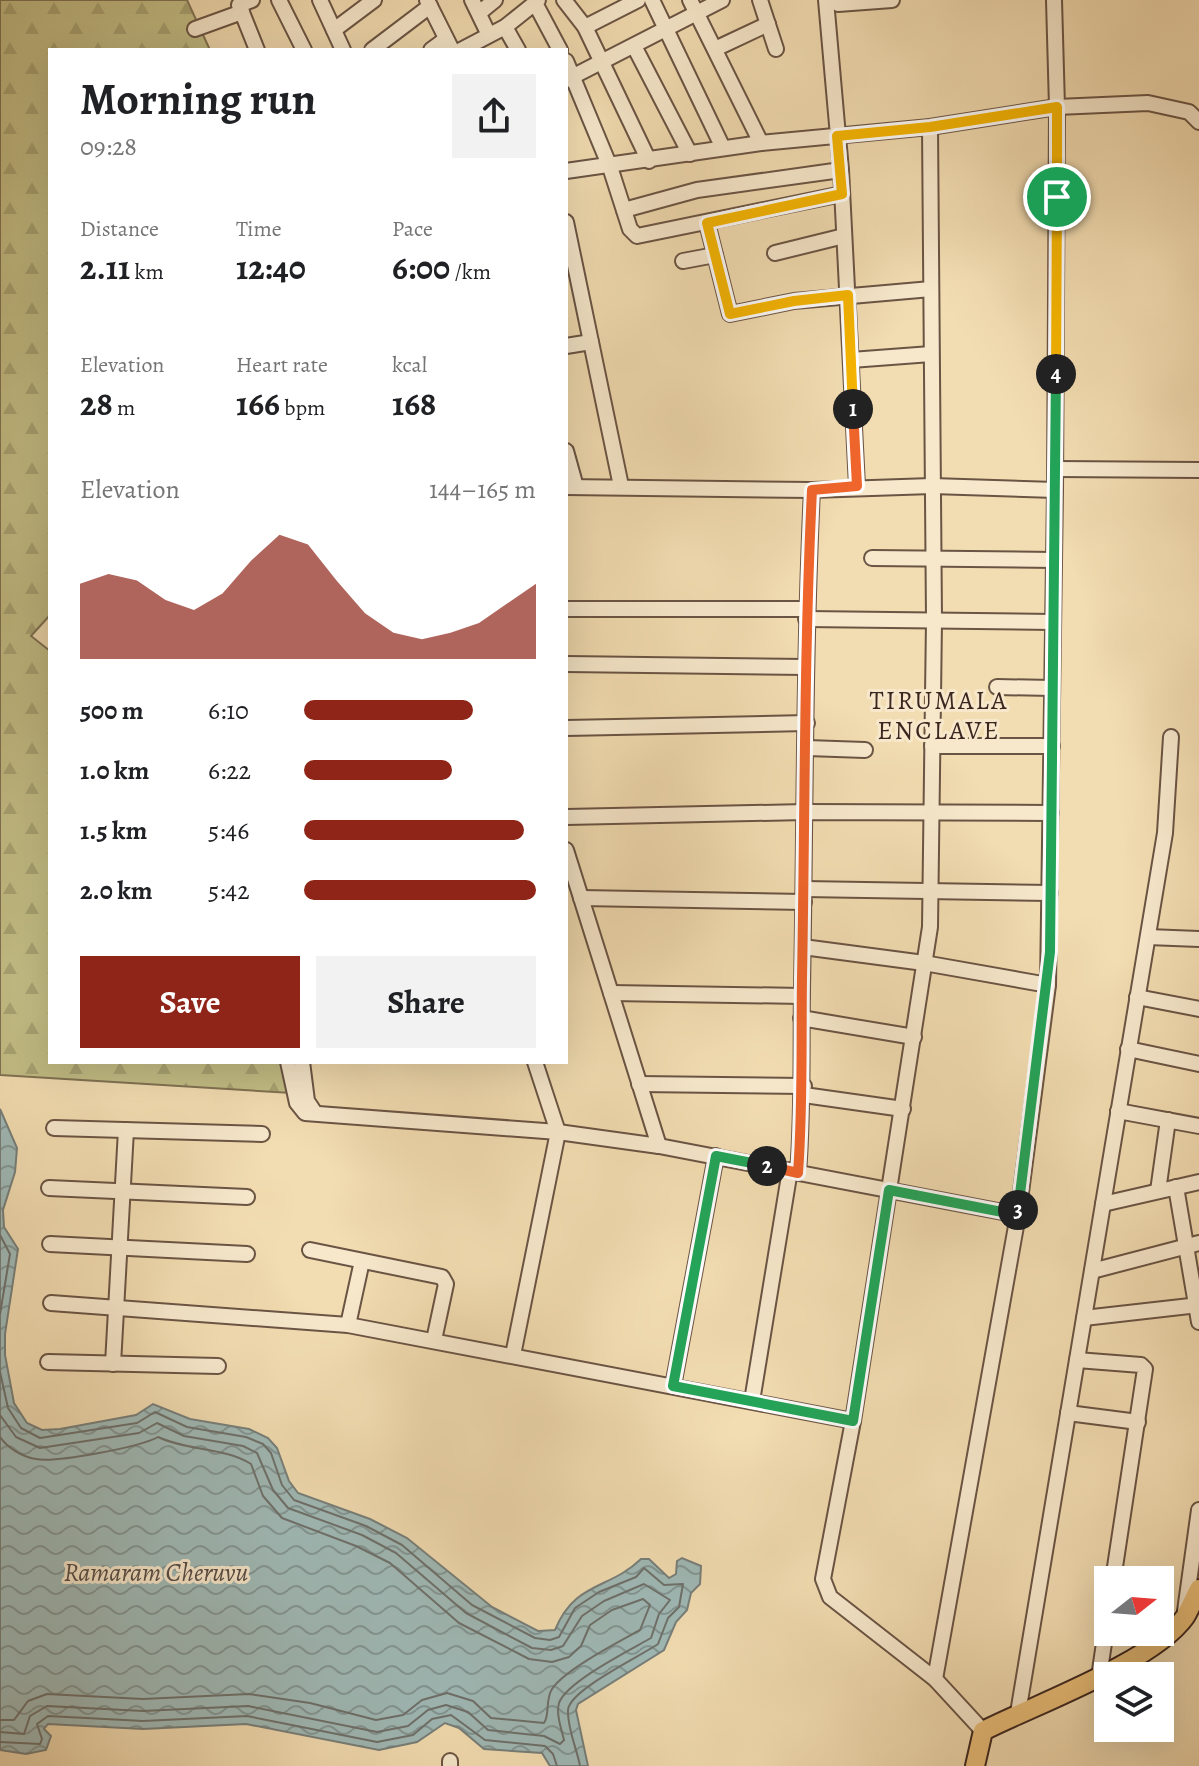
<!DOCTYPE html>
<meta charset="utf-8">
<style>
:root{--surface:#fff;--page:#f2f2f2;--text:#202124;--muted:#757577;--accent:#8f2418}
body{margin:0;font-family:Alegreya,serif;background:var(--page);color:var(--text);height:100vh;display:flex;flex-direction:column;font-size:30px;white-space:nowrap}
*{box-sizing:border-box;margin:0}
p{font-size:26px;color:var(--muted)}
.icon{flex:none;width:44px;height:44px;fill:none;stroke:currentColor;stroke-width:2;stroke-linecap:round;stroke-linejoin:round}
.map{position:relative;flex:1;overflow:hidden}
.sheet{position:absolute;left:48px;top:48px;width:520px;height:1016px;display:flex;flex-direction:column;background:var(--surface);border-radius:0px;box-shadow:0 8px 32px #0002}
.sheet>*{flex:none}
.needle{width:52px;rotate:73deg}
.tools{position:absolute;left:1094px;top:1566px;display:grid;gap:16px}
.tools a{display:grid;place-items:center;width:80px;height:80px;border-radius:0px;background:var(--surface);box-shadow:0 8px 32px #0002;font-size:40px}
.pin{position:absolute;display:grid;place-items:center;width:68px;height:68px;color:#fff;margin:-34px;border:4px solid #fff;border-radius:50%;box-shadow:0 2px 8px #0007}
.km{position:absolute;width:40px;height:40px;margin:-20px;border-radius:50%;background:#222;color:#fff;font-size:22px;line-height:40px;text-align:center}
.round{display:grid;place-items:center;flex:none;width:84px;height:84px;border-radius:0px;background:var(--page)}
.summary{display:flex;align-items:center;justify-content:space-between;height:136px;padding:0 32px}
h1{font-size:44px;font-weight:700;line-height:60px}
.metrics{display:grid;grid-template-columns:repeat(3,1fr);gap:12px;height:136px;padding:8px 32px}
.metrics div{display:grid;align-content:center}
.metrics b{font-size:34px;font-weight:700}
.metrics small{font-size:22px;font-weight:400}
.metrics p{font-size:22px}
.chart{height:224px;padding:16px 32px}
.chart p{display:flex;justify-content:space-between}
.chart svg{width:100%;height:144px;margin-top:8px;fill:var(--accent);opacity:.7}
.primary-button{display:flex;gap:16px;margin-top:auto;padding:16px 32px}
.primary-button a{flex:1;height:92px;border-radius:0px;background:var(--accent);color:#fff;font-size:32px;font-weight:700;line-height:92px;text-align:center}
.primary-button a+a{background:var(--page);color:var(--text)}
ul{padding:0 32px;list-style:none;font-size:26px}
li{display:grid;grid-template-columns:128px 96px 1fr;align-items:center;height:60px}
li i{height:20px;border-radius:10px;background:var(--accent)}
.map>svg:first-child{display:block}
.forest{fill:url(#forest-firs);stroke:#807253;stroke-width:2}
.water{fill:url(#water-waves);stroke:#777f7a;stroke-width:2}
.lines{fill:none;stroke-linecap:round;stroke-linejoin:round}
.shore{stroke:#6e706b;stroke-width:2}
.minor-casing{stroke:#6a5444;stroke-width:18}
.major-casing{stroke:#3c2720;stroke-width:22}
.minor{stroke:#f7e8cc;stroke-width:14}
.major{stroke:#e9be78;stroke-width:18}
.split-1-casing{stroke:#fff;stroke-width:16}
.split-2-casing{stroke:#fff;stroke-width:16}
.split-3-casing{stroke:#fff;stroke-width:16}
.split-4-casing{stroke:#fff;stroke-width:16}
.split-5-casing{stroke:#fff;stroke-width:16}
.split-1{stroke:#f5b400;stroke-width:10}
.split-2{stroke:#f0652b;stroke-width:10}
.split-3{stroke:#22a559;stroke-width:10}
.split-4{stroke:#22a559;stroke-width:10}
.split-5{stroke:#f5b400;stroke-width:10}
.labels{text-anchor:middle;stroke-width:6;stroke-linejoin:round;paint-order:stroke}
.neighbourhood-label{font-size:26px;letter-spacing:2px;fill:#3c2720;stroke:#f7e8cc}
.water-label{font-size:26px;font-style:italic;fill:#554c46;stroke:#f7e8cc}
</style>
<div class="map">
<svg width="1199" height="1766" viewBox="0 0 1199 1766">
<defs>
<pattern id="forest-firs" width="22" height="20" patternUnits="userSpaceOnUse" patternTransform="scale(2)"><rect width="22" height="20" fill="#c3be86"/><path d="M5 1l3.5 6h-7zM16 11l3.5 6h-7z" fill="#a8a373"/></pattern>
<pattern id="water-waves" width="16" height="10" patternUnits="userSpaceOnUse" patternTransform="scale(2)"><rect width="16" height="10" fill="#9fb9b6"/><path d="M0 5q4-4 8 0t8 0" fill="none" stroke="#839694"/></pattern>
</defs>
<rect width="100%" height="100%" fill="#f2dcb1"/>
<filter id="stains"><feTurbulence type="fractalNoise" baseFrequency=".0025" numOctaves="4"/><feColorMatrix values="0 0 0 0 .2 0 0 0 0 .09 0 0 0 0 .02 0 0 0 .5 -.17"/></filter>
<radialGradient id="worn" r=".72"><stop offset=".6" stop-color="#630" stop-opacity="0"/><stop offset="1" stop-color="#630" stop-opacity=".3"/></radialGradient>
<!-- forest -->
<polygon class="forest" points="0,0 187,0 210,50 50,50 50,615 31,636 50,651 50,1062 292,1062 291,1093 0,1075"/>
<!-- water -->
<path class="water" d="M0,1109L17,1148L15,1172L3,1210L4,1227L18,1249L5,1334V1355L14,1403L27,1423L42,1430L60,1429L136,1415L153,1404L190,1419L249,1429L268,1438L277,1448L289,1481L298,1493L370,1519L407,1538L492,1607L538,1631L555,1630C575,1581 609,1590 641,1559H649L669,1578L676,1574L677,1561L682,1558L701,1566L700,1584L691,1593L687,1610L676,1622L664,1650L578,1704L576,1710L588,1766H550L542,1753L484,1749L459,1728L445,1723L417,1742L379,1750L246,1724L143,1729L48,1724L44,1729L51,1736L46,1750L26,1754L0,1750Z"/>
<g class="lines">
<!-- shore -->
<g class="shore">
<polyline points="0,1235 10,1254 0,1314"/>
<path d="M0,1372L8,1408L21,1428L40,1438L137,1423L155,1412L187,1427L246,1437L263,1444L271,1453L282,1485L294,1500L366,1526L402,1545L472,1605L535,1638L550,1640L559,1637L575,1608L599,1592L636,1577L644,1568L664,1585L683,1584L679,1607L668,1618L658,1644C641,1656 569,1690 568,1710C567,1728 577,1749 580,1766"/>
<path d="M0,1415L16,1437L40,1448L139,1433L157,1423L184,1436L243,1446L257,1453L273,1490L288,1508L362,1535L396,1553L466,1613L532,1648L551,1650L563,1646L582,1616L604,1601L644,1584L670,1600L659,1614L651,1638C630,1650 566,1682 559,1703C556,1714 561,1728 564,1740L560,1744L544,1736L488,1730L468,1712L446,1705L428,1710L408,1726L377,1732L248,1706L143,1711L47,1706L30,1716L24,1734L0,1732"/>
<path d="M0,1437C8,1448 22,1457 36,1459C56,1463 140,1447 158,1437C187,1451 224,1447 251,1464L263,1496L282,1518L356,1546L390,1563L459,1623L529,1659L552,1662L569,1657L581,1646L590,1625L612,1610L643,1599L650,1605L640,1630C620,1641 564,1670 552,1689C545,1700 550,1715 544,1723L491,1718L473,1701L447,1693L422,1700L403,1715L376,1720L310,1703L249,1694L143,1699L47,1694L28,1701L14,1720H0"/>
<polyline points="0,1742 40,1744 42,1739 37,1724 48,1716 143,1721 247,1716 377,1742 413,1735 432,1719 451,1715 485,1740 545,1746 553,1754 557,1766"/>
</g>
<defs>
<g id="minor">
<polyline points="252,0 239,5 257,50"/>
<polyline points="279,0 304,50"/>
<polyline points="320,0 343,50"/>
<polyline points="427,0 452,50"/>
<polyline points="472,0 489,35"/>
<polyline points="538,0 535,3 560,50"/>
<polyline points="564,0 585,27 649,161"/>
<polyline points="652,0 723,148"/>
<polyline points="690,0 761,143"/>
<polyline points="760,0 776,49"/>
<polyline points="826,0 841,170 857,486"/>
<polyline points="838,4 892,0"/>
<polyline points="479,13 495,0"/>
<polyline points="505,27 518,50"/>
<polyline points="585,27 638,0"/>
<polyline points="195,29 242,12"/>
<polyline points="334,30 374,0"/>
<polyline points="634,46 690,154"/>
<polyline points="715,49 768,24"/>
<polyline points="372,50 430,6"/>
<polyline points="431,50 446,39"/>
<polyline points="461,50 505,27 535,3"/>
<polyline points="566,61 610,167 630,229 637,236 842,194"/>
<polyline points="566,80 722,0"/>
<polyline points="930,127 934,620 930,927 853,1421 823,1579 830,1597 935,1679 983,1731"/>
<polyline points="566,171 761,143 930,127 1057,107 1148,103 1189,112 1199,122"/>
<polyline points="624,210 697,190 841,170"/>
<polyline points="566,222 621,486"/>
<polyline points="707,223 730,314 794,301 931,289"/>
<polyline points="775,253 844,236"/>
<polyline points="683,261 715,255"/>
<polyline points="566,346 591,342"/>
<polyline points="851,360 931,354"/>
<polyline points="566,451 576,487"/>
<polyline points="1056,469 1199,470"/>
<polyline points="566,487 812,490 932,486 1055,490"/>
<polyline points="872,558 1054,560"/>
<polyline points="566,609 806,609"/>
<polyline points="806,619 1053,622"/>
<polyline points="566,664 806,667"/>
<polyline points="997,687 1052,688"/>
<polyline points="566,728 807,723"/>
<polyline points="932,746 1052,746"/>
<polyline points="807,748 865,750"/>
<polyline points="566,817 805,812 1051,813"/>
<polyline points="566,850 659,1146"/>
<polyline points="804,889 1050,893"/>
<polyline points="581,898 804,902"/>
<polyline points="1148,937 1199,939"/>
<polyline points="803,947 924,963 1048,985"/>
<polyline points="611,993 802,996"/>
<polyline points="1137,997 1199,1009"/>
<polyline points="801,1018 914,1037"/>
<polyline points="1128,1049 1199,1064"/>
<polyline points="288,1062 297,1103 305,1113 558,1132 659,1146 1018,1215"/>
<polyline points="302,1062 307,1101 315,1113"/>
<polyline points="639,1084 804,1086"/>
<polyline points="804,1095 903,1109"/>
<polyline points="1118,1111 1199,1126"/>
<polyline points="54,1128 262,1134"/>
<path d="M798,1173C803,1111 801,1051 802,990C805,823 804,656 812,490"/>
<polyline points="1176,1187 1199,1322"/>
<polyline points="49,1188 247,1197"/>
<polyline points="1158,1191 1168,1120"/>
<polyline points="1103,1204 1199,1182"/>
<polyline points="50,1244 247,1254"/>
<polyline points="310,1250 442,1277 446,1284 434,1340"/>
<polyline points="1092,1271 1199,1243"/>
<polyline points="51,1303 348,1325 853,1421"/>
<polyline points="1084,1318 1199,1305"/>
<polyline points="348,1325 362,1261"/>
<polyline points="513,1355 558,1132 535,1062"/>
<polyline points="1077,1360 1141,1365 1145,1369 1113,1580"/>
<polyline points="48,1362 218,1366"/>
<polyline points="113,1364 126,1130"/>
<polyline points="673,1386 716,1156"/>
<polyline points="752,1401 790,1170"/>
<polyline points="1068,1413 1138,1422"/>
<polyline points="1185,1611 1199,1510"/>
<polyline points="1099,1677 1108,1616"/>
<polyline points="935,1679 1018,1215 1048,985 1055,490 1057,107 1054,0"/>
<polyline points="1018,1713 1165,833 1171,737"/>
<polyline points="450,1761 450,1766"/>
</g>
<path id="major" d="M975,1766L983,1731C1034,1705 1153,1662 1185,1617C1190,1609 1194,1598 1199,1589"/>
</defs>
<!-- minor casing -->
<use href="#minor" class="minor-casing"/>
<!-- major casing -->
<use href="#major" class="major-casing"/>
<!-- minor -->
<use href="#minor" class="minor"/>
<!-- major -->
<use href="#major" class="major"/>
</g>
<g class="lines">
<defs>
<polyline id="split-1" points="853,409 848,295 794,301 730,314 707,223 842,194 837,136 930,127 1057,107 1057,197"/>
<path id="split-2" d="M767,1166L798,1173C803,1107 801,1043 802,978C805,815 804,652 812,490L857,486L853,409"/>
<polyline id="split-3" points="767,1166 716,1156 673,1386 853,1421 889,1190 1018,1215 1018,1210"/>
<polyline id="split-4" points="1018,1210 1050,952 1056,374"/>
<polyline id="split-5" points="1056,374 1057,197"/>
</defs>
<!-- split-1 casing -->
<use href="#split-1" class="split-1-casing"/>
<!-- split-2 casing -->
<use href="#split-2" class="split-2-casing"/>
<!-- split-3 casing -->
<use href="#split-3" class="split-3-casing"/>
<!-- split-4 casing -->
<use href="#split-4" class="split-4-casing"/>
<!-- split-5 casing -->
<use href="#split-5" class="split-5-casing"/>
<!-- split-1 -->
<use href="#split-1" class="split-1"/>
<!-- split-2 -->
<use href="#split-2" class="split-2"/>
<!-- split-3 -->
<use href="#split-3" class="split-3"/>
<!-- split-4 -->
<use href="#split-4" class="split-4"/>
<!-- split-5 -->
<use href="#split-5" class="split-5"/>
</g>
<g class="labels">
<!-- neighbourhood labels -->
<g class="neighbourhood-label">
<text x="939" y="709">TIRUMALA<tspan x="939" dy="30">ENCLAVE</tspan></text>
</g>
<!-- water labels -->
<g class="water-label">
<text x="156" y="1581">Ramaram Cheruvu</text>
</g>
</g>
<rect width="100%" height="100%" filter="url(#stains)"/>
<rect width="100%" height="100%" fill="url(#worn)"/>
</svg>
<div class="tools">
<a><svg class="needle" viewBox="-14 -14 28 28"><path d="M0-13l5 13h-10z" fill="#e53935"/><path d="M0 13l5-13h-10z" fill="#757577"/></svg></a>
<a><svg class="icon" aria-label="layers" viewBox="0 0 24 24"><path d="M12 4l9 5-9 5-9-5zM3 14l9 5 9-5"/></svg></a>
</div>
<div class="pin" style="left:1057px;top:197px;background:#1e9e55"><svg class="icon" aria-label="arrive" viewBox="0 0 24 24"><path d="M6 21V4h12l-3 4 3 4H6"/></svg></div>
<b class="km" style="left:853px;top:409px">1</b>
<b class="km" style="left:767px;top:1166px">2</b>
<b class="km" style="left:1018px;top:1210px">3</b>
<b class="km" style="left:1056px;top:374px">4</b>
<section class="sheet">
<div class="summary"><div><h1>Morning run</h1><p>09:28</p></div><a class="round"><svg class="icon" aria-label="share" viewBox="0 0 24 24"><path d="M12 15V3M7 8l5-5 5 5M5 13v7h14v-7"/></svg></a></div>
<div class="metrics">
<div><p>Distance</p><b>2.11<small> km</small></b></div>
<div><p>Time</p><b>12:40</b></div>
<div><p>Pace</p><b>6:00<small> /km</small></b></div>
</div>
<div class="metrics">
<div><p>Elevation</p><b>28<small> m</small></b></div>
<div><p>Heart rate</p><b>166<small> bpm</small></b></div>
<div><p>kcal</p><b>168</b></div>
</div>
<div class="chart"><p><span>Elevation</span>144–165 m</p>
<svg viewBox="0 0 160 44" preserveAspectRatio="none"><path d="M0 44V21L10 18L20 20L30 26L40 29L50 24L60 14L70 6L80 9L90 20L100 30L110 36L120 38L130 36L140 33L150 27L160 21V44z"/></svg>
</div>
<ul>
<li><b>500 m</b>6:10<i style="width:73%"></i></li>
<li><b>1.0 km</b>6:22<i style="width:64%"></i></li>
<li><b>1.5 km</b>5:46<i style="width:95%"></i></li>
<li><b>2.0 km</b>5:42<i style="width:100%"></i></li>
</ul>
<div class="primary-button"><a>Save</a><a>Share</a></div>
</section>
</div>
